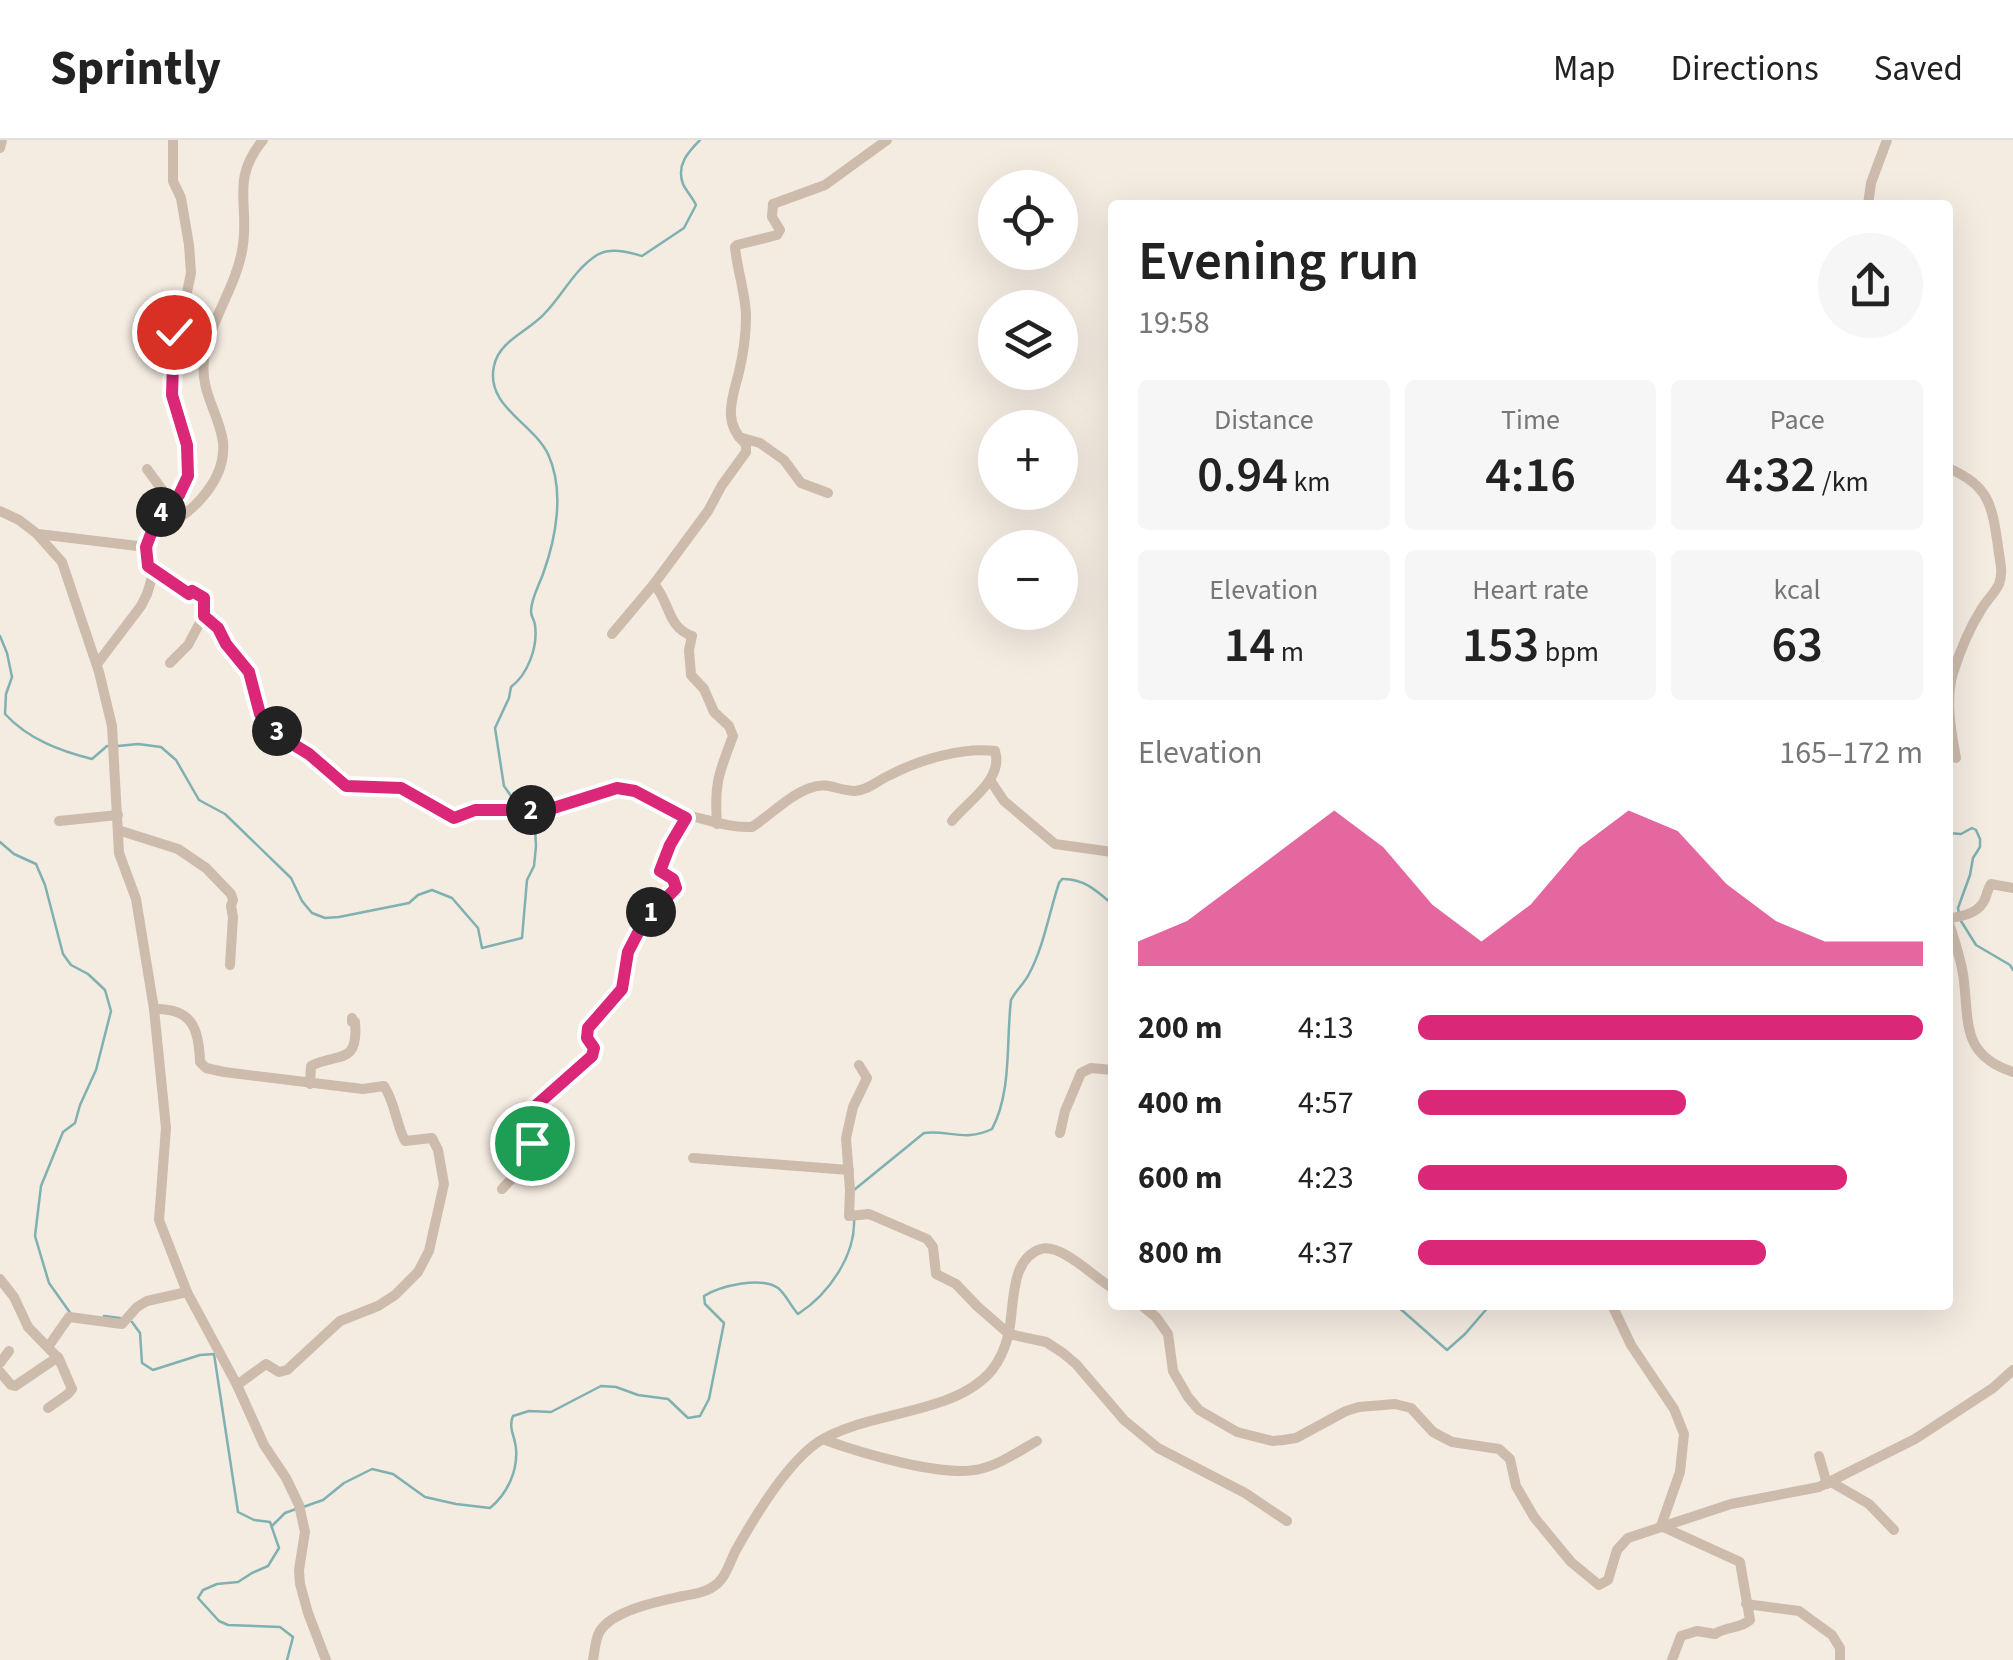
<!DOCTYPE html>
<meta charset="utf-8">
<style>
:root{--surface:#fff;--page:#f6f6f6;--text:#222;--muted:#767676;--line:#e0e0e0;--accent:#db2777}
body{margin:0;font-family:"Source Sans 3",sans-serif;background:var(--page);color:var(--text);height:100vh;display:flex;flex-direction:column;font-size:38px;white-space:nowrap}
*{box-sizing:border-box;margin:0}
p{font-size:32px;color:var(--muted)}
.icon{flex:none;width:55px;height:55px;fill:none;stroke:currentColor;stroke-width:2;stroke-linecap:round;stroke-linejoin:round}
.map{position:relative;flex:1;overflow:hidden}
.sheet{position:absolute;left:1108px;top:60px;width:845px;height:1110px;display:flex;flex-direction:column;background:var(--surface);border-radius:10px;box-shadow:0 10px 40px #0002}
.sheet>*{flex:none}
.buttons{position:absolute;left:978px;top:30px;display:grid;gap:20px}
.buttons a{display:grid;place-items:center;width:100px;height:100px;border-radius:50%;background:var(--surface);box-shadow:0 10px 40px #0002;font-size:50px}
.pin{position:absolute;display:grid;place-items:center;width:85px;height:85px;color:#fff;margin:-42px;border:5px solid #fff;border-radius:50%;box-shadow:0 2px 10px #0007}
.km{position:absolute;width:50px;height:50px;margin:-25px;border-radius:50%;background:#222;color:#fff;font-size:28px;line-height:50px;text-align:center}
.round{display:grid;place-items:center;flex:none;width:105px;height:105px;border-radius:52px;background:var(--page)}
.summary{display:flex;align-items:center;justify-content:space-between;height:170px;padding:0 30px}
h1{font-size:55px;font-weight:600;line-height:75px}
.figures{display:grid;grid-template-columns:repeat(3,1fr);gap:15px;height:170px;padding:10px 30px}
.figures div{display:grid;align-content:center;border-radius:10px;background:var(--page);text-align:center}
.figures b{font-size:50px;font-weight:600}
.figures small{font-size:28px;font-weight:400}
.figures p{font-size:28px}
.chart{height:280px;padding:20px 30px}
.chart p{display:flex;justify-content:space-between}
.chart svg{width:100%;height:180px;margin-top:10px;fill:var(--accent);opacity:.7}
ul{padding:0 30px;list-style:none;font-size:32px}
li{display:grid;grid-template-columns:160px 120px 1fr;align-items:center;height:75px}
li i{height:25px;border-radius:12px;background:var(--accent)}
header{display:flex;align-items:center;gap:60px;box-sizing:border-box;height:140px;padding:0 50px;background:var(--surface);border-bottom:2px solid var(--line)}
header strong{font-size:48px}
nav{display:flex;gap:55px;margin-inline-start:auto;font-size:35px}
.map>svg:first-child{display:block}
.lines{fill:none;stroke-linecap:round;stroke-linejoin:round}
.stream{stroke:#7fb0b2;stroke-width:2.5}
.street{stroke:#cdbbac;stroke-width:10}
.route-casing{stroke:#fff;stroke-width:20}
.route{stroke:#db2777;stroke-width:12}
</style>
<header>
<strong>Sprintly</strong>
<nav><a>Map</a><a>Directions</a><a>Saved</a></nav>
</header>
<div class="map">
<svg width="2013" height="1520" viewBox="0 0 2013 1520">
<rect width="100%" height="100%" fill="#f4ebe1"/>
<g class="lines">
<!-- stream -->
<g class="stream">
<path d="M0,496L7,513L12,537L6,554L5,574C28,599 60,611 92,619L107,606H110"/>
<polyline points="118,606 138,604 161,607 176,620 199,660 225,674 291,738 302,761 312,773 325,778 339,777 409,763 418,755 432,750 452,758 478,788 482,808 522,798 527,740 534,726 536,706 535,688 524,674"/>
<path d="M516,663L504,646L495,588L509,558L511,547C528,534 538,507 535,485C534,478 531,478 531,471C531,459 539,445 543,434C556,398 565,351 548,314C533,283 485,266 494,226C499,200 530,191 546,172C563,154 575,129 597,115C611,107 628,112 642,116L684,88L696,65C693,58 686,51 683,44C676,25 688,12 700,0"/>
<polyline points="1948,693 1961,694 1972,688 1976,690 1980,699 1980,707 1973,718 1970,735 1958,768 1959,774"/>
<polyline points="0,702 14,714 36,724 45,745 63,814 71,825 88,834 105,850 111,871 96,930 80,965 75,983 63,992 41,1046 35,1096 49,1143 71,1174"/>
<polyline points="1961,781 1976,805 2010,825 2013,830"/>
<path d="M854,1050L924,993C949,990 966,1002 992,989C1012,952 1006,901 1011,860C1016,850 1024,844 1029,834C1044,806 1049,773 1059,743L1062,739C1083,738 1097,751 1112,764"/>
<polyline points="1396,1165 1447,1210 1465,1194 1490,1165"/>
<polyline points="104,1176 120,1178"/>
<polyline points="132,1182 140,1193 142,1223 153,1230 200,1215 214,1214 238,1372 254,1380 270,1382 279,1408 268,1426 252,1433 238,1442 217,1444 203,1450 198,1458 219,1481 228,1485 280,1487 293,1497 287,1520"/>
<path d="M303,1367L323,1360L344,1343L372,1329L393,1334L425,1357L456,1364L490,1368C507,1354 518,1331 516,1309C515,1296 508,1288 513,1276L529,1271L551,1272L601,1246L616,1247L638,1255L668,1259L688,1278L700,1276L709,1259L724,1183L705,1164L704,1156C720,1146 761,1136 778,1148C786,1154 791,1167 798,1174C829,1154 856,1115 854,1078"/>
<polyline points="272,1386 285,1373 296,1369"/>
</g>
<!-- street -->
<g class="street">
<path d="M173,0V41L181,58L189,105L191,133L185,162L174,192L172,255L187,305L188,330L184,347L158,375L150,393L146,407L150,428L189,454L193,451L204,458V475L218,488L226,505L249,532L261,574L286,600L309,614L346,646L401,648L454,678L475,670L547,669L610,649L624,648L686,678L687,675L691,676C712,681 731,688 752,687C772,674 788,656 810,648C829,641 837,651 855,651C869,650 878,640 890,635C919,620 962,607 995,611C1004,639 968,661 952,681"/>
<polyline points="0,8 2,0"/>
<polyline points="1868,65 1871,43 1887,0"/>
<polyline points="739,297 760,303 784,320 801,343 828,353"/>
<path d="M1948,328C1989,345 1992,365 1998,406C1999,418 2004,432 1999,444C1995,453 1986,461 1981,470C1969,489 1960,511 1953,533C1945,561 1951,590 1956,618"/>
<polyline points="147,329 171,362"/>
<polyline points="0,371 19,380 36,393 62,422 99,532 112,586 119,713 136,759 154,869 166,988 159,1080 187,1152 237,1245 264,1305 286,1338 299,1365 305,1392 299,1430 300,1444 308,1473 326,1520"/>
<path d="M150,393C185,382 227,343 223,302C219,273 200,252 204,220C209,182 235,149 242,111C251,66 229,41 263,0"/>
<polyline points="38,394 146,407"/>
<polyline points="612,494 654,444"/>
<polyline points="170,523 188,505 204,475"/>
<polyline points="97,524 141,466 147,454 154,431"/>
<polyline points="990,640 1004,661 1055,704 1112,712"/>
<polyline points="59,681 118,675"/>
<path d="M717,684C714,643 719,633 733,596L729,586L714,572L704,549L691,535L689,510L692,496C667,487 670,462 654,444L708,371L722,345L746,312V304C722,283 732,259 739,232C743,215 746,195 746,177C746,154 737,130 735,107L737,105L777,95L780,90L772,77L773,64L825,45L887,0"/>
<polyline points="118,690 178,709 206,728 231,754 233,760 231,766 233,777 230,825"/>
<path d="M1948,778C1961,777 1979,774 1985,759C1987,754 1988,748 1991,744L2013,748"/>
<path d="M1948,780C1954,798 1960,816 1963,834C1970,880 1959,914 2013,932"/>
<path d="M154,869C192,868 199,888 200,922L206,928L224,932L363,949L384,946C395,962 396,984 405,1001L432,998L438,1010L444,1044L429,1111L418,1132L395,1155L378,1166L340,1181L287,1230L279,1232L266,1224L237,1245"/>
<polyline points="859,925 867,938 853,967 846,998 850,1050 849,1076 869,1074 927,1099 933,1107 936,1134 956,1144 977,1166 1009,1194 1046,1202 1063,1213 1076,1224 1124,1280 1158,1308 1245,1353 1287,1381"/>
<path d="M310,944L311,926C336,912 359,927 355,882H352V878"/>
<polyline points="1060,993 1065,971 1081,933 1091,928 1112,930"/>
<polyline points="693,1018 849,1030"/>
<polyline points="502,1049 534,1015 534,1007 527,991 531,970 592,916 594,908 587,898 588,889 622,849 628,813 643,781 676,748 673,739 660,731 671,705 686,678"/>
<polyline points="0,1139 14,1157 28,1187 59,1219 72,1249 68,1254 48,1268"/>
<polyline points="1141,1165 1156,1177 1168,1194 1173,1231 1188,1257 1199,1270 1237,1292 1272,1301 1283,1300 1296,1298 1346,1271 1359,1267 1395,1264 1411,1268 1433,1292 1452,1302 1499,1309 1510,1319 1516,1346 1534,1377 1571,1422 1599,1445 1608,1440 1617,1410 1628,1398 1731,1364 1819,1347 1915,1299 1993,1248 2013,1230"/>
<path d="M1612,1165L1631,1205L1674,1269L1684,1294L1680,1332L1661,1386L1740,1422L1750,1480C1740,1489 1727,1486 1715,1494L1697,1491L1681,1496L1672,1520"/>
<polyline points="48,1207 69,1177 122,1184 137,1167 147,1161 187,1152"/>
<polyline points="0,1223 9,1211"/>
<polyline points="0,1232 11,1245 15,1246 58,1217"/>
<path d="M825,1300C861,1313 944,1338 980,1329C1001,1324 1019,1311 1037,1301"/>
<polyline points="1819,1316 1827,1344"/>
<polyline points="1831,1342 1869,1364 1894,1390"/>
<polyline points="1746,1464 1799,1471 1832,1495 1840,1508 1840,1520"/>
<path d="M593,1520C595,1510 595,1499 600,1491C613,1470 660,1461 683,1456C695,1454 708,1452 718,1443C727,1435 730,1421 736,1410C755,1376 786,1324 818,1302C868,1270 954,1276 992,1230C999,1221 1005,1208 1008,1196C1015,1171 1008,1119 1041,1109C1061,1103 1095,1138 1112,1148"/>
</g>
</g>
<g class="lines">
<defs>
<polyline id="route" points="174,192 172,255 187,305 188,336 179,355 158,375 146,407 148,426 189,454 192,451 204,458 204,476 218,488 226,504 249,532 260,574 286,600 309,614 346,646 401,648 454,678 475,670 547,670 617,648 635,651 686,678 670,705 660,731 673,739 676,748 644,781 628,812 622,849 588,888 587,898 594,908 592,916 531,970 526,991 532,1003"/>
</defs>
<!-- route casing -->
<use href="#route" class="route-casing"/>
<!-- route -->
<use href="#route" class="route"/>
</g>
</svg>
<div class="buttons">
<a><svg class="icon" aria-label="locate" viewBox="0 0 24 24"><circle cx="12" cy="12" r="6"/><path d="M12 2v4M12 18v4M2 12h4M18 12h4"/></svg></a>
<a><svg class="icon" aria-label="layers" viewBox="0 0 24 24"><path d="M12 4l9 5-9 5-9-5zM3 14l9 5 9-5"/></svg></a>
<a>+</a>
<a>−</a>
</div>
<div class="pin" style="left:532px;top:1003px;background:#1e9e55"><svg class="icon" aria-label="arrive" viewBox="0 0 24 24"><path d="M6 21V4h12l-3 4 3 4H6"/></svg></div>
<div class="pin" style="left:174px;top:192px;background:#d93025"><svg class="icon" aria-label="check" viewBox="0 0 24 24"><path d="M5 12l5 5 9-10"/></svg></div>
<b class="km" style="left:651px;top:772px">1</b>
<b class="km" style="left:531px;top:670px">2</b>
<b class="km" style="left:277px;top:591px">3</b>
<b class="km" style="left:161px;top:372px">4</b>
<section class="sheet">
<div class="summary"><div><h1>Evening run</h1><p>19:58</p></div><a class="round"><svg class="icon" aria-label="share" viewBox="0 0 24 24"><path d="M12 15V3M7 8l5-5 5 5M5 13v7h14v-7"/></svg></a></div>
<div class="figures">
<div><p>Distance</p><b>0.94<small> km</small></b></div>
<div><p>Time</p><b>4:16</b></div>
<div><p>Pace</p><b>4:32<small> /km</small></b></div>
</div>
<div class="figures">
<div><p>Elevation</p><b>14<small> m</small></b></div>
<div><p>Heart rate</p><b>153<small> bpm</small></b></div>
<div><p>kcal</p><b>63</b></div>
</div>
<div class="chart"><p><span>Elevation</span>165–172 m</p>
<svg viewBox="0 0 160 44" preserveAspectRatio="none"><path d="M0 44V38L10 33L20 24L30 15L40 6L50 15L60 29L70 38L80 29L90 15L100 6L110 11L120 24L130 33L140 38L150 38L160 38V44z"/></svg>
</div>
<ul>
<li><b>200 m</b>4:13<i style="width:100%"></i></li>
<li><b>400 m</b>4:57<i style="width:53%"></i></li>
<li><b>600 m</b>4:23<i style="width:85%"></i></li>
<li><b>800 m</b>4:37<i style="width:69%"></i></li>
</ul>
</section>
</div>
